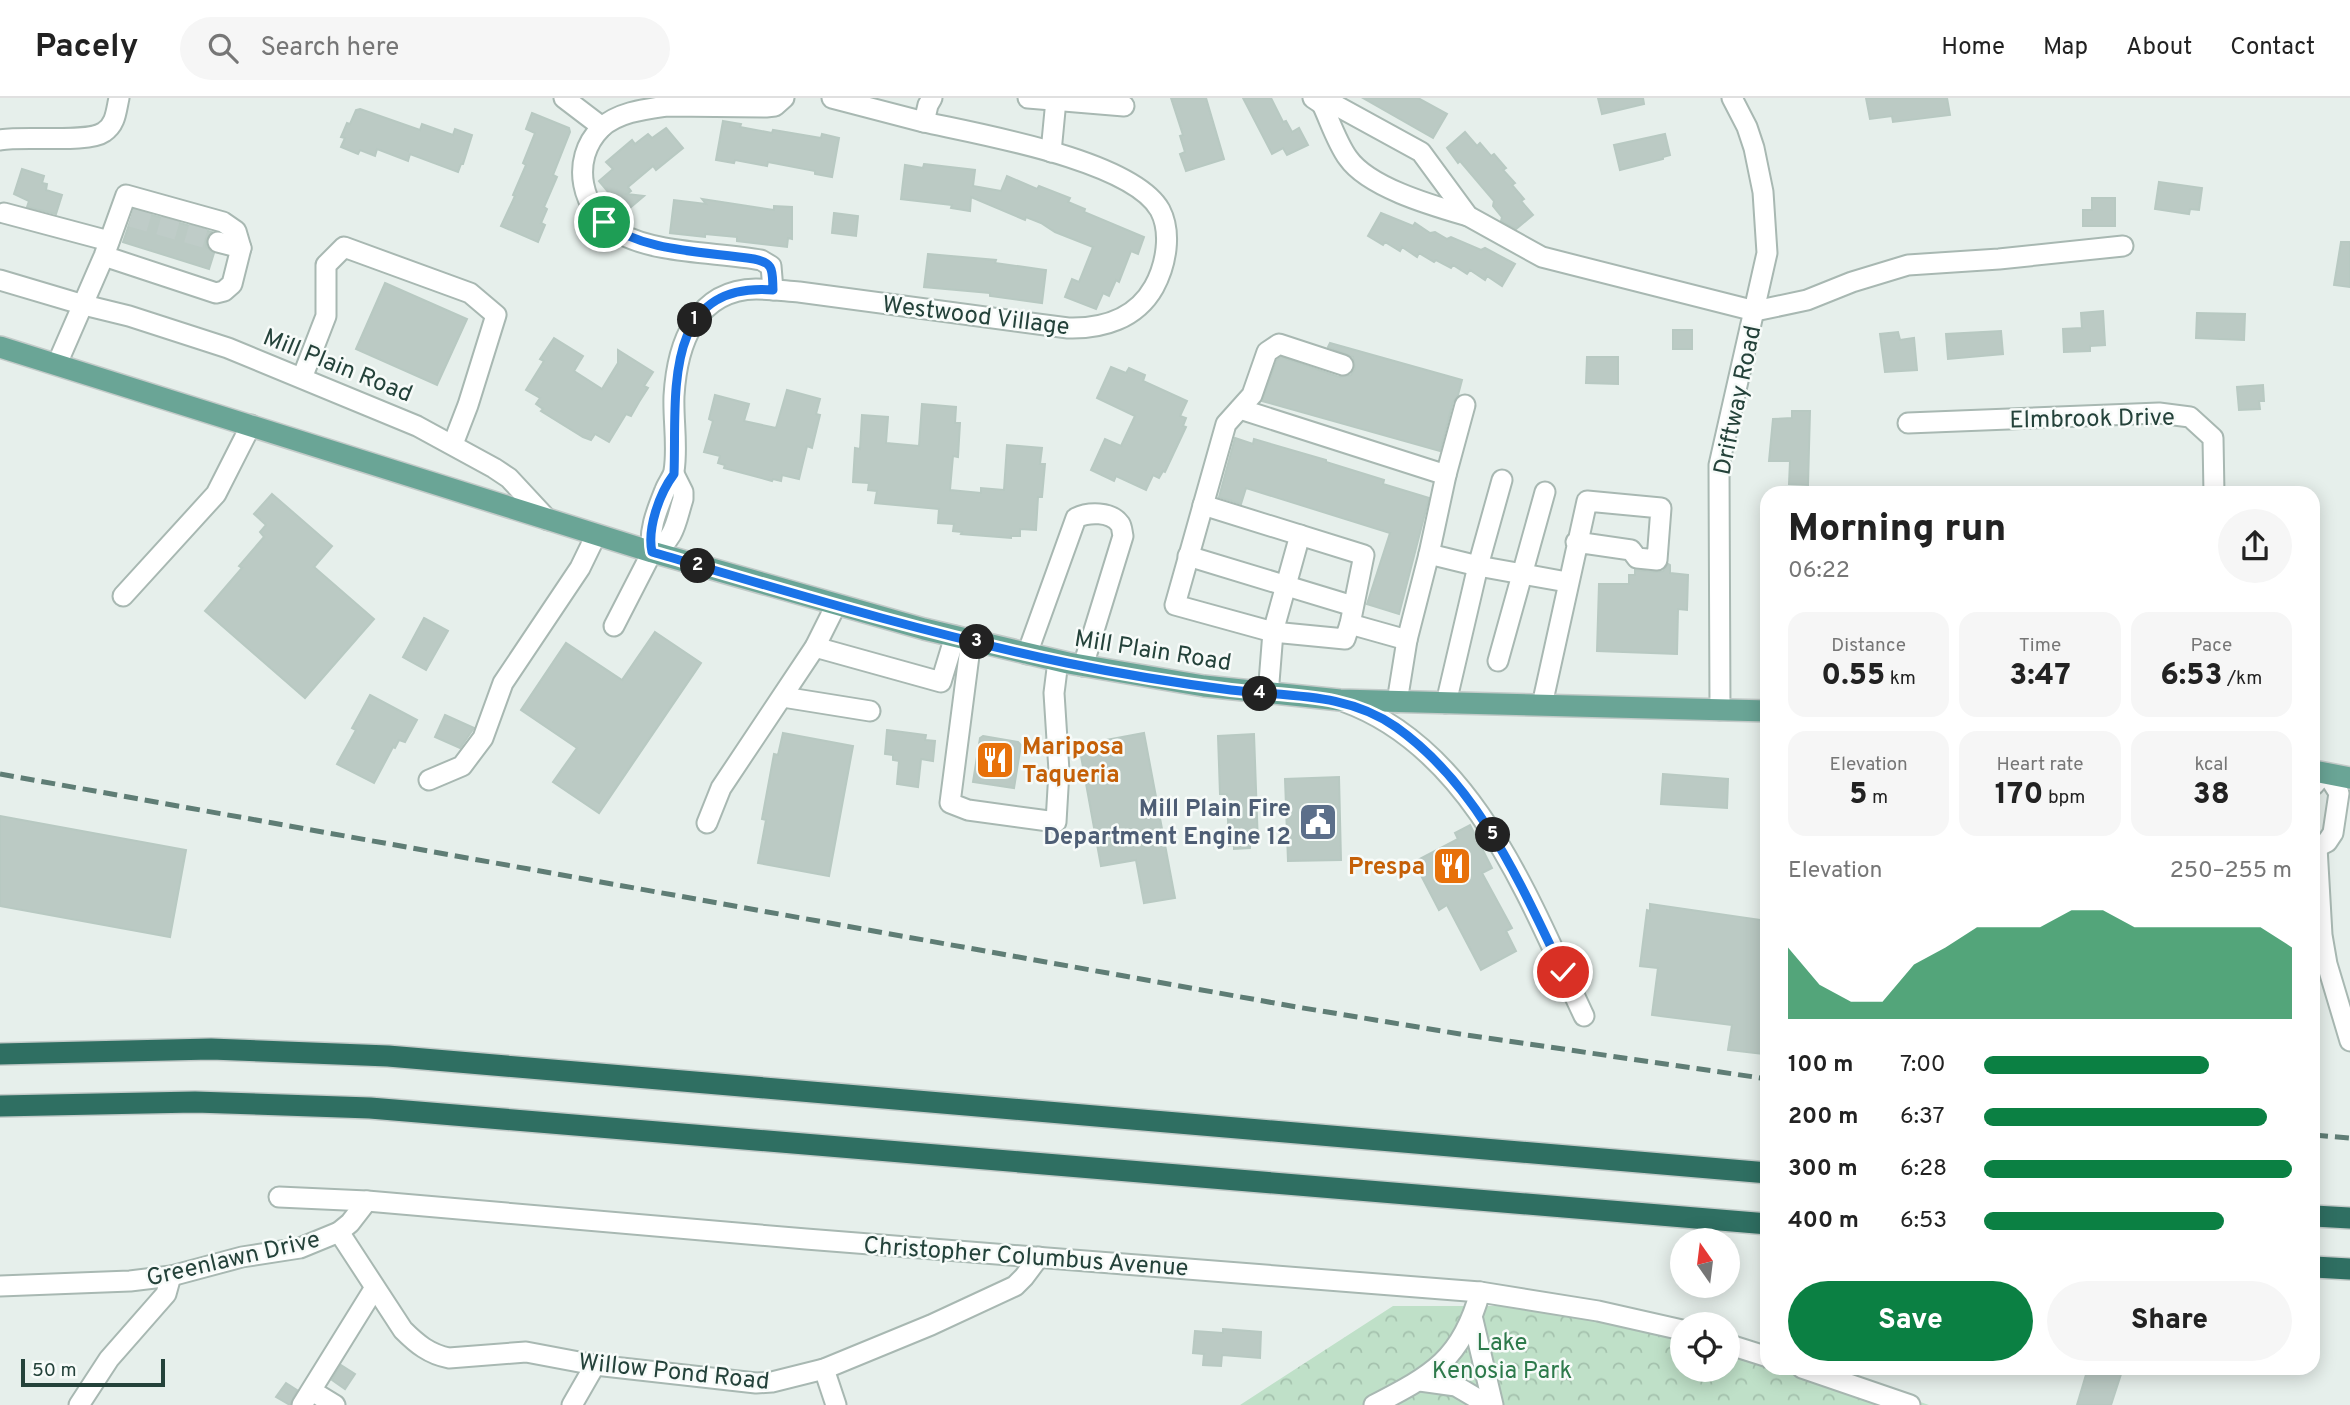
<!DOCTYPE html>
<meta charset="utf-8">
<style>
:root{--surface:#fff;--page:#f6f6f6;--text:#222;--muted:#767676;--line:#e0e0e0;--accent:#0b8043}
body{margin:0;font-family:Overpass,sans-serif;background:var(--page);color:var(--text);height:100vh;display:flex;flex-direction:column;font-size:26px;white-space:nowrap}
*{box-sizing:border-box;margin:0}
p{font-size:23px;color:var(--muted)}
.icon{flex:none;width:38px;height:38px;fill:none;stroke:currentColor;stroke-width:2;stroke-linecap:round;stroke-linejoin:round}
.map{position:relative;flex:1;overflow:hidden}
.sheet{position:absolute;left:1760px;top:388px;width:560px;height:889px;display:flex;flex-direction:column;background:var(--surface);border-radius:21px;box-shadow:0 4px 18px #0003}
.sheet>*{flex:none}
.needle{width:46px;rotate:346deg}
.tools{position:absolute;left:1670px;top:1130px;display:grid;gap:14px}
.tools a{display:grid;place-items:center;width:70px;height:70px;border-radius:50%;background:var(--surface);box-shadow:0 4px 18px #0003;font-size:35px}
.scale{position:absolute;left:21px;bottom:18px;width:144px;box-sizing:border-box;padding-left:7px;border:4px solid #24423a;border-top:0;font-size:19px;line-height:24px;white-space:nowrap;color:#24423a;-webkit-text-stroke:5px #f7fbf9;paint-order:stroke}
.pin{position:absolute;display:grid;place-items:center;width:60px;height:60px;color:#fff;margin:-30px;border:4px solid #fff;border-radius:50%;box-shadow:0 2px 7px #0007}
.km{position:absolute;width:35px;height:35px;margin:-18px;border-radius:50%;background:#222;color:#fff;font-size:19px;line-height:35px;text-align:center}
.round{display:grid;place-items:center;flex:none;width:74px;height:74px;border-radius:37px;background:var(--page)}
.summary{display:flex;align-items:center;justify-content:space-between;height:119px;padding:0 28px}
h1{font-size:38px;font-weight:800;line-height:52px}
.metrics{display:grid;grid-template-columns:repeat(3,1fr);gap:10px;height:119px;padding:7px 28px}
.metrics div{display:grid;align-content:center;border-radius:18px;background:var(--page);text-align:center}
.metrics b{font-size:30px;font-weight:800}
.metrics small{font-size:19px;font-weight:400}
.metrics p{font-size:19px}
.chart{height:196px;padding:14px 28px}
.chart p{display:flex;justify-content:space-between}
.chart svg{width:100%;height:126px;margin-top:7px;fill:var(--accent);opacity:.7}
.button{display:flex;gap:14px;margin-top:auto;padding:14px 28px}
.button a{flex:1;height:80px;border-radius:42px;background:var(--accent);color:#fff;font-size:28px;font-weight:800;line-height:80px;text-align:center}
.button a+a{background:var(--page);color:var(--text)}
ul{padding:0 28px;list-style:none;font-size:23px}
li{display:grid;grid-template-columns:112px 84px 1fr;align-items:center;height:52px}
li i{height:18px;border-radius:9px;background:var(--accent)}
header{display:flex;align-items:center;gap:42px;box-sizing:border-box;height:98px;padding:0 35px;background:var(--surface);border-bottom:2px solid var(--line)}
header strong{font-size:33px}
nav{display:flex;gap:38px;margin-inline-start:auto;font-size:24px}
.search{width:490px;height:63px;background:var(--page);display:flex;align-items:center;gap:18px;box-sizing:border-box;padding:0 24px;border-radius:38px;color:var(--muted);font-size:26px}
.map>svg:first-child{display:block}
.park{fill:url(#park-crowns)}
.building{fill:#bbcac4;stroke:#b8c9c2;stroke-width:2}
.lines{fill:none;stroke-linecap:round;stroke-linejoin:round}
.minor-tunnel{stroke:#bfccc8;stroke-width:19;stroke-dasharray:19 10;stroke-linecap:butt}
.minor-casing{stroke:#a8b8b2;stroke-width:23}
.major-casing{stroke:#c2cac8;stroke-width:24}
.highway-casing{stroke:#c2cac8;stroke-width:24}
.minor{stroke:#fff;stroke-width:19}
.major{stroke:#6aa596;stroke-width:21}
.highway{stroke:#2f6f62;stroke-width:21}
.rail{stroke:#5f7d75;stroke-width:5;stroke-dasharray:14 7;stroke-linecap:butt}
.route-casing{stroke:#fff;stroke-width:14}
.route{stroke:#1a73e8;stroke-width:9}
.labels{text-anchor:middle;stroke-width:5;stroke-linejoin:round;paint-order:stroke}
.street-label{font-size:24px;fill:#24423a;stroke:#f7fbf9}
.food-label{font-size:24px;font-weight:bold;fill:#c56008;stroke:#f7fbf9;text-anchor:start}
.service-label{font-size:24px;font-weight:bold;fill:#4e5e75;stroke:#f7fbf9;text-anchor:end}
.park-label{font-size:24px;fill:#2d7a4b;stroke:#f7fbf9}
</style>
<header>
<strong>Pacely</strong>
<div class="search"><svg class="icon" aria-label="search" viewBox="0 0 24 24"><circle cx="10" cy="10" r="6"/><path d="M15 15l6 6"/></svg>Search here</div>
<nav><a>Home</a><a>Map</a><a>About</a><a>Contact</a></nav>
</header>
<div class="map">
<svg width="2350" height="1307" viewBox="0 0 2350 1307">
<defs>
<pattern id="park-crowns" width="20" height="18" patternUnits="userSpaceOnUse" patternTransform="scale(1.75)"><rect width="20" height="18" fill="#bfe0c8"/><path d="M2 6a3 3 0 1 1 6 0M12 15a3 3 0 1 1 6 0" fill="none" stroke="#a4c1ad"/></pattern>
</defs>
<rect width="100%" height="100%" fill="#e6efeb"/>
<!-- park -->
<polygon class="park" points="1393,1208 1525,1208 1682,1227 1682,1272 1727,1272 1727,1240 1767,1253 1768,1270 1825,1271 1929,1307 1240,1307"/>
<!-- building -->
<g class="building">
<polygon points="1171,0 1206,0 1224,61 1186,73 1180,56 1185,54 1180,38 1183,37"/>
<polygon points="1243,0 1271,0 1283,24 1286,23 1292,34 1299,30 1308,47 1287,57 1283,50 1272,56"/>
<polygon points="1363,0 1418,0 1447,16 1433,40"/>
<polygon points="1598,0 1643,0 1644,6 1602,16"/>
<polygon points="1866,0 1947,0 1950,17 1893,24 1892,18 1870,21"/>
<polygon points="360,11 420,32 422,26 453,37 455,31 472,37 463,66 461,66 458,74 410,56 408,63 377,51 375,58 360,52 358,56 341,49 345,40 341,39 347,25 350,26 356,12"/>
<polygon points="532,15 569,30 570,34 553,77 557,79 544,109 547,111 541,125 545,127 538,144 501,128 515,98 513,97 526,67 523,65 535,35 526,31"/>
<polygon points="723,23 741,26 740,29 772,35 773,32 821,40 822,36 839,40 832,79 815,76 815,73 768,64 767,68 735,62 734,65 716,62"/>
<polygon points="666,30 683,50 656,72 653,68 628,89 631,93 627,96 644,98 625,114 599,83 613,71 606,64 632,42 635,46 648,36 652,40"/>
<polygon points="1465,34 1477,48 1480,45 1491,58 1494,56 1506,70 1503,72 1515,85 1512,87 1524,101 1521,103 1533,117 1516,131 1501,123 1502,119 1493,108 1494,103 1460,63 1458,65 1447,50"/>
<polygon points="1665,36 1670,57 1663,59 1663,61 1620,72 1614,47"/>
<polygon points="924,66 975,72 973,88 1001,93 1007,78 1037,91 1039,88 1070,100 1068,104 1085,111 1084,114 1144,139 1138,156 1131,153 1119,184 1116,182 1109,198 1103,195 1096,211 1065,199 1072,181 1079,184 1093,149 1055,134 1041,125 1026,119 1025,122 971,99 970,113 951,110 952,107 901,101 905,67 923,70"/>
<polygon points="22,71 44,78 42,85 47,86 46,92 62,97 56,116 27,109 29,103 14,96"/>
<polygon points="2159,84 2202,90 2199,112 2190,111 2189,116 2155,111"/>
<polygon points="2092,100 2115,100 2115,128 2083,128 2083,112 2092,112"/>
<polygon points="702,101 774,112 774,108 792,109 792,141 788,140 787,149 737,143 737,139 705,136 705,139 670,135 674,102 706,106"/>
<polygon points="134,112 212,134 206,142 206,148 214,155 209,171 123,144"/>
<polygon points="834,115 858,118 856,138 832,135"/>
<polygon points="1381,115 1413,128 1415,125 1430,135 1435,134 1447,141 1451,139 1481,152 1485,150 1515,166 1502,188 1487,178 1485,182 1470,172 1467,176 1453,167 1451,170 1436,162 1434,164 1419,155 1417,159 1402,149 1400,153 1385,144 1383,147 1368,138"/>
<polygon points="2341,144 2350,144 2350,189 2334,187"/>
<polygon points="928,156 996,162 995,165 1046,172 1042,205 990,198 990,195 924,189"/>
<polygon points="385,185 467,221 437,287 356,251"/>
<polygon points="2103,213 2105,247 2090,248 2090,253 2064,254 2063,231 2082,230 2081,215"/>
<polygon points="2197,215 2245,216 2244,242 2196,240"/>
<rect x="1673" y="232" width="19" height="19"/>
<polygon points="2001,233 2003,256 1948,261 1946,236"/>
<polygon points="1898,234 1900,242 1914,240 1917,272 1885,274 1880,236"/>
<polygon points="554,240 583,258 574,273 602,291 618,265 618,252 653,274 644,288 648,290 639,304 631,318 626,316 609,344 595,336 591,342 583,339 541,313 543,311 536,306 540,300 526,292 544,263 540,261"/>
<polygon points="1330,245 1462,282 1458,297 1453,304 1440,353 1262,303 1277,262 1281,259 1339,279 1351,277 1355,270 1353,259 1328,249"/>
<polygon points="1587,259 1618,259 1618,286 1586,285"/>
<polygon points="1111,269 1126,275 1129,270 1145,277 1143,283 1187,303 1180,318 1186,320 1183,328 1186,329 1165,374 1163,373 1159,380 1153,377 1146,392 1116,378 1114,383 1091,372 1105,341 1121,348 1135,318 1097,300"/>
<polygon points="2263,287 2264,303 2259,303 2260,311 2239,312 2237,289"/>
<polygon points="787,292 820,301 816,316 820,317 812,350 807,348 799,381 782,377 781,383 773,381 772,383 724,370 725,367 718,365 720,358 704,354 713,323 709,321 715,297 749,306 744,323 776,330"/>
<polygon points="922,306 956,309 955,325 960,325 958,359 953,358 950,392 981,395 981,390 1004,392 1007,347 1042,350 1040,366 1045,366 1042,399 1038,399 1036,432 1020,431 1020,438 1011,438 1011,440 961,436 962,434 953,433 954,426 938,425 939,411 875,405 877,393 868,392 869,385 853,384 855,350 860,351 862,317 888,319 886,345 919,348"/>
<polygon points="1792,313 1810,313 1808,387 1789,386 1790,363 1769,363 1773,321 1792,320"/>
<polygon points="1235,340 1253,346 1254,341 1326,362 1326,364 1384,382 1383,386 1429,400 1399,516 1367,506 1390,435 1246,390 1241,406 1219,399"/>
<polygon points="272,396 332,448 314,469 374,521 305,600 205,513 242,470 239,468 264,439 260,434 266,427 254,416"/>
<polygon points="1668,466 1670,467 1670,475 1688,477 1687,512 1678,511 1677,556 1597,553 1599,486 1629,486 1629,477 1635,477 1635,472 1656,474 1663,473"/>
<polygon points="424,520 448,533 426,572 403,559"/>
<polygon points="655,534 701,565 599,715 553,684 577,650 521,612 566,545 622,582"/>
<polygon points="370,597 417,622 405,644 399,642 395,650 393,649 374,685 337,666 356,632 352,630"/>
<polygon points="445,617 474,630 460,650 435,639"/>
<polygon points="887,632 926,637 925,642 935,643 933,663 921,661 918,689 897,686 899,663 893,662 893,657 885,656"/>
<polygon points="783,635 853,648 829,778 758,765 766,722 762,721 774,656 778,657"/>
<polygon points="1144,635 1175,800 1144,805 1136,762 1101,768 1079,647"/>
<polygon points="1254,636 1258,746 1250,747 1250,750 1234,751 1234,747 1229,748 1227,696 1220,696 1218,638"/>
<polygon points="983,638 1018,644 1021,647 1014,690 973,684 980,640"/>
<polygon points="1663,676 1728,681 1727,710 1661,706"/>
<polygon points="1339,679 1341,762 1288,763 1285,681"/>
<polygon points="0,718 186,752 170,839 0,808"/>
<polygon points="1470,727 1492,770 1482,775 1512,830 1506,833 1516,853 1481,872 1447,807 1439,812 1414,764 1458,741 1455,735"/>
<polygon points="1650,806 1768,823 1768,931 1766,931 1763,956 1728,952 1732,927 1652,917 1658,870 1640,868 1647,812 1650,813"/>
<polygon points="1223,1231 1261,1234 1260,1260 1222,1257 1221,1268 1203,1267 1204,1256 1193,1255 1195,1233 1223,1235"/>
<polygon points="341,1267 355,1276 345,1291 332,1282"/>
<polygon points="2088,1270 2123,1270 2111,1307 2077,1307"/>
<polygon points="286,1285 297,1292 290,1307 276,1299"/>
</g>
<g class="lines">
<!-- minor-tunnel -->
<polyline class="minor-tunnel" points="131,119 218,144"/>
<defs>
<g id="minor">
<polyline points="564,0 602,29"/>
<polyline points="1028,0 1124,8"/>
<polyline points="1313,0 1322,6 1337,8 1421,54 1468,118 1542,159 1755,213 1807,202 1852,184 1908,167 1999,161 2123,148"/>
<path d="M1322,6C1330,23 1337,45 1348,60C1369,90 1434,108 1468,118"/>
<polyline points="924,24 928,7 932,0"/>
<path d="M0,42C25,37 87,46 104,34C116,26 116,13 119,0"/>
<polyline points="1051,54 1056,2"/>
<polyline points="4,115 109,143"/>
<polyline points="218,144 241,150"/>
<polyline points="0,182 84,207 129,218 228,250 417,328 494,370 509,380 548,422"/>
<path d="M773,192L771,168L761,162C718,154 656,156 619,135C581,114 569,62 601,30C618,14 646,11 667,8L766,9L775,8L784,0"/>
<polyline points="57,266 104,158 126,97 223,124 236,133 241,150 232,186 224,193 216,195 104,158"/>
<polyline points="302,280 326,218 326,167 344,149 470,195 496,217 468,307 453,346"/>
<polyline points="1240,311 1446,377 1429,456"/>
<polyline points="1908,325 2159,315 2190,319 2213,340 2214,396"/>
<polyline points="1446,377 1465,307"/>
<polyline points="1203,407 1364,457 1350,526"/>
<polyline points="1300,437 1273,534 1175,507 1226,326 1252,297 1267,254 1279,246 1343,267"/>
<path d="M652,454C648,433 657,412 665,392C667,386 673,379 674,373C678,349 673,322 674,298C677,246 696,192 756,191C770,191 785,193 799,194L1068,230C1102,231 1136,221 1154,189C1166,167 1172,135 1160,112C1132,62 978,36 924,24C893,16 862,8 832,0"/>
<path d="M652,454C675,443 676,423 683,401V394L674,376"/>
<polyline points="1188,458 1353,508"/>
<polyline points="123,498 216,396 251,327"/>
<polyline points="614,528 652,454"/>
<polyline points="971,542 950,705 968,712 1056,724 1059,673 1054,595 1058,563"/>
<polyline points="815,549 941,584 955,538"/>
<path d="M1027,556L1076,420C1088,414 1111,413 1120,426C1122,429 1122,434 1123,438L1083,568"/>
<polyline points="1498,563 1545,394"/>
<polyline points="1268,597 1273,534 1345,541 1350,526 1407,542"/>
<polyline points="783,599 870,613"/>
<path d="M1345,604C1474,651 1530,804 1584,918"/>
<polyline points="1397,604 1407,542 1429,456 1478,468 1567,484"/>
<polyline points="1446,605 1478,468 1502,382"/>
<polyline points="1542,607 1587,403 1661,410 1657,462 1637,460 1631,452 1576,444"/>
<polyline points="1720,612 1719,367 1767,155 1763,94 1754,50 1747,29 1732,0"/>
<polyline points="429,682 462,668 483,640 503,585 580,470 596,437"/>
<polyline points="2314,687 2324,675 2332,684 2339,695 2333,735 2327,744 2317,749"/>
<polyline points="707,725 721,690 815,549 836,507"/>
<polyline points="2314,745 2317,749 2322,837 2327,866 2350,943"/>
<polyline points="279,1099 367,1103 806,1141 1480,1194 1598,1213 1682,1232"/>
<path d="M339,1134L403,1232C417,1246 429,1256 449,1260L526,1254L595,1267L756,1285L772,1284L824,1271L931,1227L1015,1188L1024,1179L1039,1159"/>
<polyline points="0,1188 130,1183 171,1178 242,1159 300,1150 339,1134 350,1125 367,1103"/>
<polyline points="1473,1222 1493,1307"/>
<polyline points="1727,1246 1768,1259"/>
<polyline points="1802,1270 1910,1307"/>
<polyline points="824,1271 836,1307"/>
<polyline points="1420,1283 1456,1288 1488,1307"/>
<polyline points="312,1293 335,1307"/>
<polyline points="79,1307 109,1261 166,1196 171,1178"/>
<polyline points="302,1307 374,1191"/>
<polyline points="572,1307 595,1267"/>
<path d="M1374,1307C1432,1277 1462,1261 1480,1194"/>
</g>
<g id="major">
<polyline points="0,249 652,454 924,531 1068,565 1204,588 1340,602 1768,613"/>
<polyline points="2314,673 2350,680"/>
</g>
<g id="highway">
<polyline points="0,956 211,951 388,958 1768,1075"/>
<polyline points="0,1008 195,1004 370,1010 1768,1126"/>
<polyline points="2314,1118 2350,1120"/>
<polyline points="2314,1169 2350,1171"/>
</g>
</defs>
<!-- minor casing -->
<use href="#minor" class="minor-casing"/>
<!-- major casing -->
<use href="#major" class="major-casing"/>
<!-- highway casing -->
<use href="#highway" class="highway-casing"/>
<!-- minor -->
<use href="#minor" class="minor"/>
<!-- major -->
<use href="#major" class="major"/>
<!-- highway -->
<use href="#highway" class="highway"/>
<!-- rail -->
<g class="rail">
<polyline points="0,676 1291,908 1460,936 1768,981"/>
<polyline points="2314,1037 2350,1040"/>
</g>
</g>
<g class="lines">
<defs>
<path id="route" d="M604,124C646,155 703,153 754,161C775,165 772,173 773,192C660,183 677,300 674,376C659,396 647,431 652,454C789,494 927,536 1067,565C1121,576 1176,585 1231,592C1289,599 1346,594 1396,629C1479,688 1520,785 1563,874"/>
</defs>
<!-- route casing -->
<use href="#route" class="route-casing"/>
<!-- route -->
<use href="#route" class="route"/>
</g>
<!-- icons -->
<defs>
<symbol id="restaurant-square" viewBox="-11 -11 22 22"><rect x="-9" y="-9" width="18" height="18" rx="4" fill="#e8710a" stroke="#f7fbf9"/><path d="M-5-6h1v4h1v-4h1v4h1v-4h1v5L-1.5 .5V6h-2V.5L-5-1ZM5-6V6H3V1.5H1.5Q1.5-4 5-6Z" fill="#fff"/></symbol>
<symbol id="civic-square" viewBox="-11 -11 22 22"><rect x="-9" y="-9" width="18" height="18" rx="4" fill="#5c6f8a" stroke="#f7fbf9"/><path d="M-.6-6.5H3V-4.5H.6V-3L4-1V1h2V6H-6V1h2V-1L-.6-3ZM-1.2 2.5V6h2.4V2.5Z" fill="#fff"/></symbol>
</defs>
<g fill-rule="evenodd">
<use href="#restaurant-square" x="973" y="640" width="44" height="44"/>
<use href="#civic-square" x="1296" y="702" width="44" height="44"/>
<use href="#restaurant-square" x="1430" y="746" width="44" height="44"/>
</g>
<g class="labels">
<!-- street labels -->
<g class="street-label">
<text transform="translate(976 217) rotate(7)" y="8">Westwood Village</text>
<text transform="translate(338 267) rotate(22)" y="8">Mill Plain Road</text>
<text transform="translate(1737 302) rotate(-78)" y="8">Driftway Road</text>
<text transform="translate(2092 320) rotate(-1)" y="8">Elmbrook Drive</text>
<text transform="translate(1153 552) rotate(9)" y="8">Mill Plain Road</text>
<text transform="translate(1026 1158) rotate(4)" y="8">Christopher Columbus Avenue</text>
<text transform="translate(233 1160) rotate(-13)" y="8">Greenlawn Drive</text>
<text transform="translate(674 1273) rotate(6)" y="8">Willow Pond Road</text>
</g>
<!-- food labels -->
<g class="food-label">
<text x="1022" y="656">Mariposa<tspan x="1022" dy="28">Taqueria</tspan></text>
<text x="1425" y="776" text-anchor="end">Prespa</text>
</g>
<!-- service labels -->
<g class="service-label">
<text x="1291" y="718">Mill Plain Fire<tspan x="1291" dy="28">Department Engine 12</tspan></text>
</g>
<!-- park labels -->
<g class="park-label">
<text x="1502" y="1252">Lake<tspan x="1502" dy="28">Kenosia Park</tspan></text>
</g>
</g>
</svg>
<div class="tools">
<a><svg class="needle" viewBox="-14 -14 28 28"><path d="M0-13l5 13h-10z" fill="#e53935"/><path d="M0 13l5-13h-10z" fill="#767676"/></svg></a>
<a><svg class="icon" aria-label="locate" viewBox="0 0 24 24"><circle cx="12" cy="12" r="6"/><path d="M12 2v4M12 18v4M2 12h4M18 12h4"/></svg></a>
</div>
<div class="scale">50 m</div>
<div class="pin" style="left:604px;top:124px;background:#1e9e55"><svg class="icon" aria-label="arrive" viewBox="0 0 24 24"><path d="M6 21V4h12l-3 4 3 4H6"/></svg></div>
<div class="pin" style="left:1563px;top:874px;background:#d93025"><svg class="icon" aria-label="check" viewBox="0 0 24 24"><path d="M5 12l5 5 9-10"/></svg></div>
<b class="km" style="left:695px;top:222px">1</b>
<b class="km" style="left:698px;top:468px">2</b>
<b class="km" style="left:977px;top:544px">3</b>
<b class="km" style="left:1260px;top:596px">4</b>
<b class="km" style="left:1493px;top:737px">5</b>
<section class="sheet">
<div class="summary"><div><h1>Morning run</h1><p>06:22</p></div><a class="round"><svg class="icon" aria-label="share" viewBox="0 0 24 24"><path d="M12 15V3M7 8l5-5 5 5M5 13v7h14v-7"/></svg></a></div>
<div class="metrics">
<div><p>Distance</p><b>0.55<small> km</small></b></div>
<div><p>Time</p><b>3:47</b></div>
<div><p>Pace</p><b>6:53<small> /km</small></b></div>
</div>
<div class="metrics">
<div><p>Elevation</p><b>5<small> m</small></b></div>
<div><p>Heart rate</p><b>170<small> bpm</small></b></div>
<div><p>kcal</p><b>38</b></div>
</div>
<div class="chart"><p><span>Elevation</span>250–255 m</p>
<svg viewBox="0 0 160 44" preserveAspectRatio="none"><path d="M0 44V19L10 32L20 38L30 38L40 25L50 19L60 12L70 12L80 12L90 6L100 6L110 12L120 12L130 12L140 12L150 12L160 19V44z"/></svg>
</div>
<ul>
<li><b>100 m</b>7:00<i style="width:73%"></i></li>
<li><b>200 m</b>6:37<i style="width:92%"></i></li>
<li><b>300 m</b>6:28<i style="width:100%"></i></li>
<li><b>400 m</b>6:53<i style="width:78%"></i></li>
</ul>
<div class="button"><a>Save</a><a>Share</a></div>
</section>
</div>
